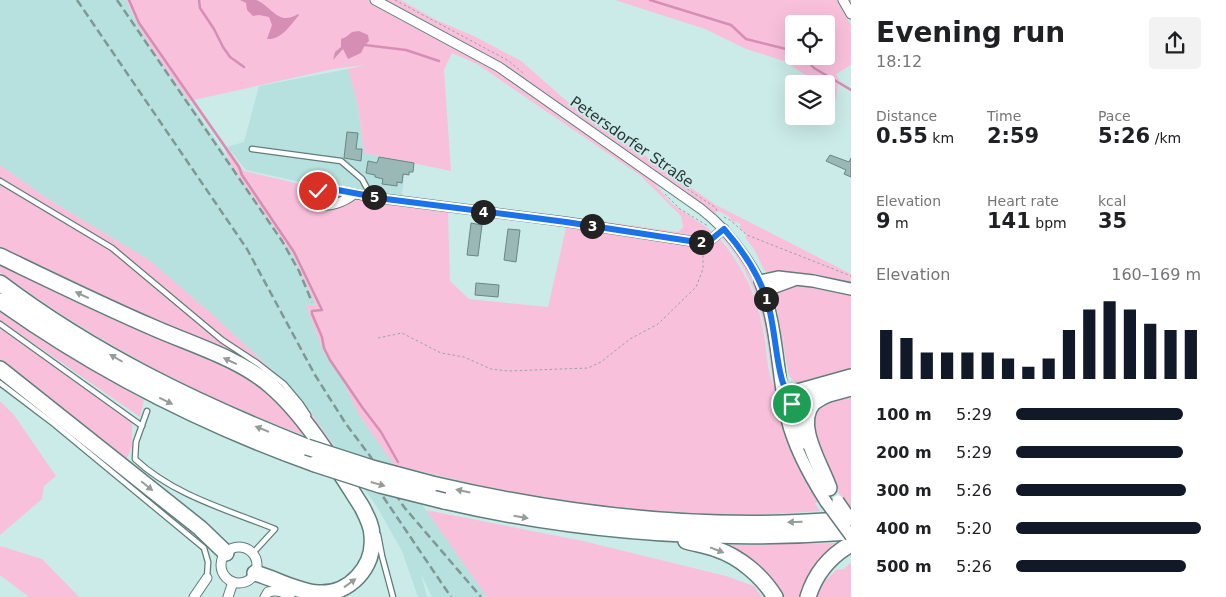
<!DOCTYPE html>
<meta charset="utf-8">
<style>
:root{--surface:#fff;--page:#f2f2f2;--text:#202124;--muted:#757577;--accent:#111827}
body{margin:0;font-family:"DejaVu Sans",sans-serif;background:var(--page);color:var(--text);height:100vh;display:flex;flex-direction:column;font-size:19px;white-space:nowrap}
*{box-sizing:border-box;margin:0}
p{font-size:16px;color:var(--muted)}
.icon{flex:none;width:28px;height:28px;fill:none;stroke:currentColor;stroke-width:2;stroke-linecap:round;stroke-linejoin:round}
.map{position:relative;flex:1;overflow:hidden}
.drawer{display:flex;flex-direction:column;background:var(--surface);width:375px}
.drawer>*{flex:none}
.buttons{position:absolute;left:785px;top:15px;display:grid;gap:10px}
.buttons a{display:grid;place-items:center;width:50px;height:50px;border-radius:5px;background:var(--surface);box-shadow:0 5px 20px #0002;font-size:25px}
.pin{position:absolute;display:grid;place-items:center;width:42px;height:42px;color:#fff;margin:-21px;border:2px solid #fff;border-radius:50%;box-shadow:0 1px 5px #0007}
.km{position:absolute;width:25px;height:25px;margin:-12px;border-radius:50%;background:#222;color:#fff;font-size:14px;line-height:25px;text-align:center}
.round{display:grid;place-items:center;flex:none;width:52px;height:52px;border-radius:5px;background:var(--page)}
.overview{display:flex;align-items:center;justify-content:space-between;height:85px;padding:0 25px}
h1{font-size:28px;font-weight:600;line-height:38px}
.metrics{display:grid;grid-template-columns:repeat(3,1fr);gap:8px;height:85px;padding:5px 25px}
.metrics div{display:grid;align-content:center}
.metrics b{font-size:21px;font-weight:600}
.metrics small{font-size:14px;font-weight:400}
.metrics p{font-size:14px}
.chart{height:140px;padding:10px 25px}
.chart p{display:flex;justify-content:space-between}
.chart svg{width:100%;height:90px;margin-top:5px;stroke:var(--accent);stroke-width:6}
ul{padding:0 25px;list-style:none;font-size:16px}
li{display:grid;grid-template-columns:80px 60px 1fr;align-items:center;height:38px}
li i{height:12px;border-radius:6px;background:var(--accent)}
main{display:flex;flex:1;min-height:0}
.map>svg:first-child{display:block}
.built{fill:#b7e1de}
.green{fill:#f9c0dc;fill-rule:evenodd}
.water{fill:#d78eb4}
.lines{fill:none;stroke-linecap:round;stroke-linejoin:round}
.stream{stroke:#d78eb4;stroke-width:2.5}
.building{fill:#99b8b6;stroke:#688684}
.lane-casing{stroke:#607d7b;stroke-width:7}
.street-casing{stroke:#607d7b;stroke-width:11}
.secondary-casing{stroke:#607d7b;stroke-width:14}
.highway-casing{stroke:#607d7b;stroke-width:18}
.path{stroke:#8ea7a4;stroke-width:1;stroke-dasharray:2.5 2.5;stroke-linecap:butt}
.lane{stroke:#fff;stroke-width:4.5}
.street{stroke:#fff;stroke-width:9}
.secondary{stroke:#fff;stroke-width:11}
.highway{stroke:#fff;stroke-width:15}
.rail{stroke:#809795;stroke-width:2.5;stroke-dasharray:8 4;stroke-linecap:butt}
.secondary-bridge-casing{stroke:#607d7b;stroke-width:14;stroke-linecap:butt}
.highway-bridge-casing{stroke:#607d7b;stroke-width:18;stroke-linecap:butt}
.secondary-bridge{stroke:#fff;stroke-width:11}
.highway-bridge{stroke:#fff;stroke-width:15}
.oneway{fill:#959c9b}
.route-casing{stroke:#fff;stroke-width:10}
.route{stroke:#1a73e8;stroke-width:6}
.labels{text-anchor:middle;stroke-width:4;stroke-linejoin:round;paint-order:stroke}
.street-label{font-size:15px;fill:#2b3837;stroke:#cbebe8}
</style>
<main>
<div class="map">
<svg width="851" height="597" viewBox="0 0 851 597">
<rect width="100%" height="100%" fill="#cbebe8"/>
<!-- built -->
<g class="built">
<polygon points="0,0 127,0 132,14 149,42 294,255 316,305 306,305 323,350 343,381 358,413 487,597 432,597 421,574 427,597 418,597 402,551 377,507 307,407 287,384 213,315 149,260 45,197 0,165"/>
<polygon points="348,69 358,106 364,153 406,162 402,195 314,185 246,170 227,147 244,142 259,86"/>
</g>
<!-- green -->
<g class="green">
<path d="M127,0H368L402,21L471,55L507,77L652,180L671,203L713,232L710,237L701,239L565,220L563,216L678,232L683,227L681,216L641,176L477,64L452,53L444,70L451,171L364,153L358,106L348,69L365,65L333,69L194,100L244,171L367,200L448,212L450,281L469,299L548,307L567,224L709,245L720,239C744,268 759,299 764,336C767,352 767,370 773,385C767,332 759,278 722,238L724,236L741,257L759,293L765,311L775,379L820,502L815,503L820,511L744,516L635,510L571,502L512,493L394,465L358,413L343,381L323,350L306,305H316L293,255L230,163L224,147L192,103L193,101H189C167,69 140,37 127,0Z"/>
<path d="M384,0H401L436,20L476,37L521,61L569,103L716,205L851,274V285L767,272L764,270L754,249L745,237L747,235L739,227L741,225L736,221L734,223L728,216L718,211L714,214L518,74C475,47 429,25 384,0Z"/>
<path d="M615,0H851V4L842,10L851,25V65L836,74L839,80L836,100L826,91V84H819L784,61L746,49L705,29ZM794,24H826V56H794Z"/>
<path d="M0,165L45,197L149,260L213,315L287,384L307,407L334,446C215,405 102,347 0,272Z"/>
<polygon points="794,280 851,289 851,371 802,384 797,384 789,376 773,288"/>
<polygon points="0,311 79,363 144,400 140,417 0,320"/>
<polygon points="0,328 132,422 132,447 125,462 0,360"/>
<path d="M851,393V508L838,492H835C829,478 802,419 815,408C820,403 843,396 851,393Z"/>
<polygon points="0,401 14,415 56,476 44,486 42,499 0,535"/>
<polygon points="426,510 583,541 726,576 754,586 762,597 487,597"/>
<polygon points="842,543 804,597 780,597 721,545"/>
<polygon points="0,546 42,559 79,597 29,597 0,575"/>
<polygon points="851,562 851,597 816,597 824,582 836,570 844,569"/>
</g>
<!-- water -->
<g class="water">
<path d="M240,0C245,0 252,0 256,0C271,5 278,27 298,14L299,15C291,25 281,40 267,39L272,25L269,17L259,15L253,16L247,10L246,3Z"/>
<polygon points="359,31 368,35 369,41 365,45 361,53 348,59 343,49 333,60 335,52 341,47 341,39 346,37 352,32"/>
</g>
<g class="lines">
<!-- stream -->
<g class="stream">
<polyline points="129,0 139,23 239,167 242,175 294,252 322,310 312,311 312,314 322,337 324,348 330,360 362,407 381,432 398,462"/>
<polyline points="199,0 200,8 214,29 223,47 230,57 244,67"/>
<polyline points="650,0 731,25 746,39 794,51"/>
<polyline points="365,45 406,50 439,61"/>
<polyline points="803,56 814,68 851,90"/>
</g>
</g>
<!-- building -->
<g class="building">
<polygon points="347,132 358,133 356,149 362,149 361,161 344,158"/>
<polygon points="830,155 849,162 851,158 851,177 844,174 846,170 826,161"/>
<polygon points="379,157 414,163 413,172 409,172 409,175 403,174 402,183 397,182 397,186 382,184 383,179 375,177 375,175 366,173 368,161 377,163"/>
<polygon points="471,223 482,225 478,256 467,255"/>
<polygon points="508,229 520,230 516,262 504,260"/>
<polygon points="476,283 499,285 498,297 475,295"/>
</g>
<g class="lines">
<defs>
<g id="lane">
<polyline points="252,149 341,161 362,179 368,190 370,196"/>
<polyline points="0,181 112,248 222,340 257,363 284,384 300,403 308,415"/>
<polyline points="0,324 142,426"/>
<polyline points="0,383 54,424 204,548 208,562 207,578"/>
<path d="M147,411L136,442L135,459C173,495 228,510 275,529L253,553"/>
<polyline points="378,535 382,556 393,597"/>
</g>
<g id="street">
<path d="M375,0L499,67L701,209C727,229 745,253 760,281"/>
<polyline points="843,0 851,14"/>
<path d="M354,194C344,202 329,208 317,204C312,196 317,188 327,189L386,199L567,222L703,243L708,242L724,229"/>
<circle cx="239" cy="565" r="18"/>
<polyline points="194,597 207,578"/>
<polyline points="228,597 233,582"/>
<path d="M265,597L268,592C277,590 283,591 290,597"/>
</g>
<g id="secondary">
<polyline points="764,291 794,280"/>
<polyline points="790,397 805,443"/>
<path d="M826,502C810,477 794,448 787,419C777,374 778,325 760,281L778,277L813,281L851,289"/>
</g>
<g id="highway">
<path d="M0,256C50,280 101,305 152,327C190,344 239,358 271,386C306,416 337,468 362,507C367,517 372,526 372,536C375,567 349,595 318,593C298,592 276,579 255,573"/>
<path d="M0,283C94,354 198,404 307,447"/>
<path d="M0,301C97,370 203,424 315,464"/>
<polyline points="0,369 200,528 226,553"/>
<path d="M826,395C822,397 816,400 813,403C794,424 821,465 829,488"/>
<polyline points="783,396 851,377"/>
<polyline points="785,406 851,388"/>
<path d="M432,484C569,516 711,532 851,519"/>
<path d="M444,501C578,532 714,542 851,532"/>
<path d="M686,541C696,544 706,545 716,549C740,557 762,576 775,597"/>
<path d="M808,597C815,574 830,556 851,544"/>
</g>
</defs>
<!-- lane casing -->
<use href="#lane" class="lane-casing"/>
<!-- street casing -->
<use href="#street" class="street-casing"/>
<!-- secondary casing -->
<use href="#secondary" class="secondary-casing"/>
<!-- highway casing -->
<use href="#highway" class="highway-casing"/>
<!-- path -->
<g class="path">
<polyline points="395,0 509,61 524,74"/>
<polyline points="683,186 716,208 717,212"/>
<polyline points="665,194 680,209 708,226"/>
<polyline points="724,217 730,220 747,235 851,276"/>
<polyline points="378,338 402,333 441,353 464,357 491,369 508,371 588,368 601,362 630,339 658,324 696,287 703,269 703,251"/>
</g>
<!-- lane -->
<use href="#lane" class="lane"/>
<!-- street -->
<use href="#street" class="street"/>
<!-- secondary -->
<use href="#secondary" class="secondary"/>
<!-- highway -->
<use href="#highway" class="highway"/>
<!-- rail -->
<g class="rail">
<polyline points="77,0 247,249 315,375 346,424 370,456 404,507 481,597"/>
<polyline points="117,0 282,241 299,271 312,302"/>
<polyline points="363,467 451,597"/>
</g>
<defs>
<g id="secondary-bridge">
<polyline points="838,501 851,520"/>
<polyline points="826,502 851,536"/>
</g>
<g id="highway-bridge">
<polyline points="307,447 372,468 432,484"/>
<polyline points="315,464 380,485 444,501"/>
</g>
</defs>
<!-- secondary-bridge casing -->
<use href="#secondary-bridge" class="secondary-bridge-casing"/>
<!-- highway-bridge casing -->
<use href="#highway-bridge" class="highway-bridge-casing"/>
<!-- secondary-bridge -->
<use href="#secondary-bridge" class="secondary-bridge"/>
<!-- highway-bridge -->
<use href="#highway-bridge" class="highway-bridge"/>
</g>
<!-- one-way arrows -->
<defs><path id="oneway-solid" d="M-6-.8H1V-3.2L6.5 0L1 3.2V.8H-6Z" transform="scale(1.25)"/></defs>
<g class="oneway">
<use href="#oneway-solid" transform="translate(82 295) rotate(-155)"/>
<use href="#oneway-solid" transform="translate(116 358) rotate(-150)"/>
<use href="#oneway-solid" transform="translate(230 361) rotate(-155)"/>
<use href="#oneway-solid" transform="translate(166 401) rotate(26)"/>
<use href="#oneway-solid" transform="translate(262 429) rotate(-158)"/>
<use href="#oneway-solid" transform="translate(378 484) rotate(16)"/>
<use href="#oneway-solid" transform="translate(147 486) rotate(39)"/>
<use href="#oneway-solid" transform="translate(463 491) rotate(-168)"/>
<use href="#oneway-solid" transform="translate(521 517) rotate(10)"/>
<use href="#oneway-solid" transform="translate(795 522) rotate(179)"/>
<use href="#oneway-solid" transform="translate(717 550) rotate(21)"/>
<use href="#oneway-solid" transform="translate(350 583) rotate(-36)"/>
</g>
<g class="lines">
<defs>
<path id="route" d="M318,191L327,188L386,199L566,222L703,243L708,242L724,229C745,253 763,280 770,312C775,334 776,358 782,380C784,388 790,396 792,404"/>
</defs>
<!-- route casing -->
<use href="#route" class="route-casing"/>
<!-- route -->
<use href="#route" class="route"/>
</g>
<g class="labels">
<!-- street labels -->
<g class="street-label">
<text transform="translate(632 142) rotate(35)" y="5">Petersdorfer Straße</text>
</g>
</g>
</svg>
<div class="buttons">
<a><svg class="icon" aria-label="locate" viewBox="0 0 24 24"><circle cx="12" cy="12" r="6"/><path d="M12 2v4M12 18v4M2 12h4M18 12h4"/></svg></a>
<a><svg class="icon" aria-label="layers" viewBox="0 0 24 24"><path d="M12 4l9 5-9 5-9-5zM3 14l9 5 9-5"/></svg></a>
</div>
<div class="pin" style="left:792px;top:404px;background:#1e9e55"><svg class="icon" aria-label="arrive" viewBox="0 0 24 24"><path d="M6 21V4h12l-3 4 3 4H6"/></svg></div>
<div class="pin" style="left:318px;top:191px;background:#d93025"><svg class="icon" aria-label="check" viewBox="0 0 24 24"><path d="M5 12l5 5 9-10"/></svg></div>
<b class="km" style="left:766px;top:299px">1</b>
<b class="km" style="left:701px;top:242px">2</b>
<b class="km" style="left:592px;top:226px">3</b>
<b class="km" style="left:483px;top:212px">4</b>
<b class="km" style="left:374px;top:197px">5</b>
</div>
<section class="drawer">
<div class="overview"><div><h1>Evening run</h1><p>18:12</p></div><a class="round"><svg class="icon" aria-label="share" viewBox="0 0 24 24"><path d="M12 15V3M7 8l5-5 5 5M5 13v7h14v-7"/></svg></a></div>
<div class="metrics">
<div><p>Distance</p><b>0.55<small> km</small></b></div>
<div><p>Time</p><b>2:59</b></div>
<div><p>Pace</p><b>5:26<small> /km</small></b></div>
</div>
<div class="metrics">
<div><p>Elevation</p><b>9<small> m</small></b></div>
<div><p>Heart rate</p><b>141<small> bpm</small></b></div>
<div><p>kcal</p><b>35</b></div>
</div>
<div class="chart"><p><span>Elevation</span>160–169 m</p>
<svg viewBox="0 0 160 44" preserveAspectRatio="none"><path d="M5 44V20M15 44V24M25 44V31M35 44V31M45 44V31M55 44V31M65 44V34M75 44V38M85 44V34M95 44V20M105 44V10M115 44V6M125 44V10M135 44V17M145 44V20M155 44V20"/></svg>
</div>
<ul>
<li><b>100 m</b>5:29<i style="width:90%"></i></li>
<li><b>200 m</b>5:29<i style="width:90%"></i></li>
<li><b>300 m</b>5:26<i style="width:92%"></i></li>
<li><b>400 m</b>5:20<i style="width:100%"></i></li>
<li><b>500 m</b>5:26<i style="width:92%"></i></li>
</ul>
</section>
</main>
